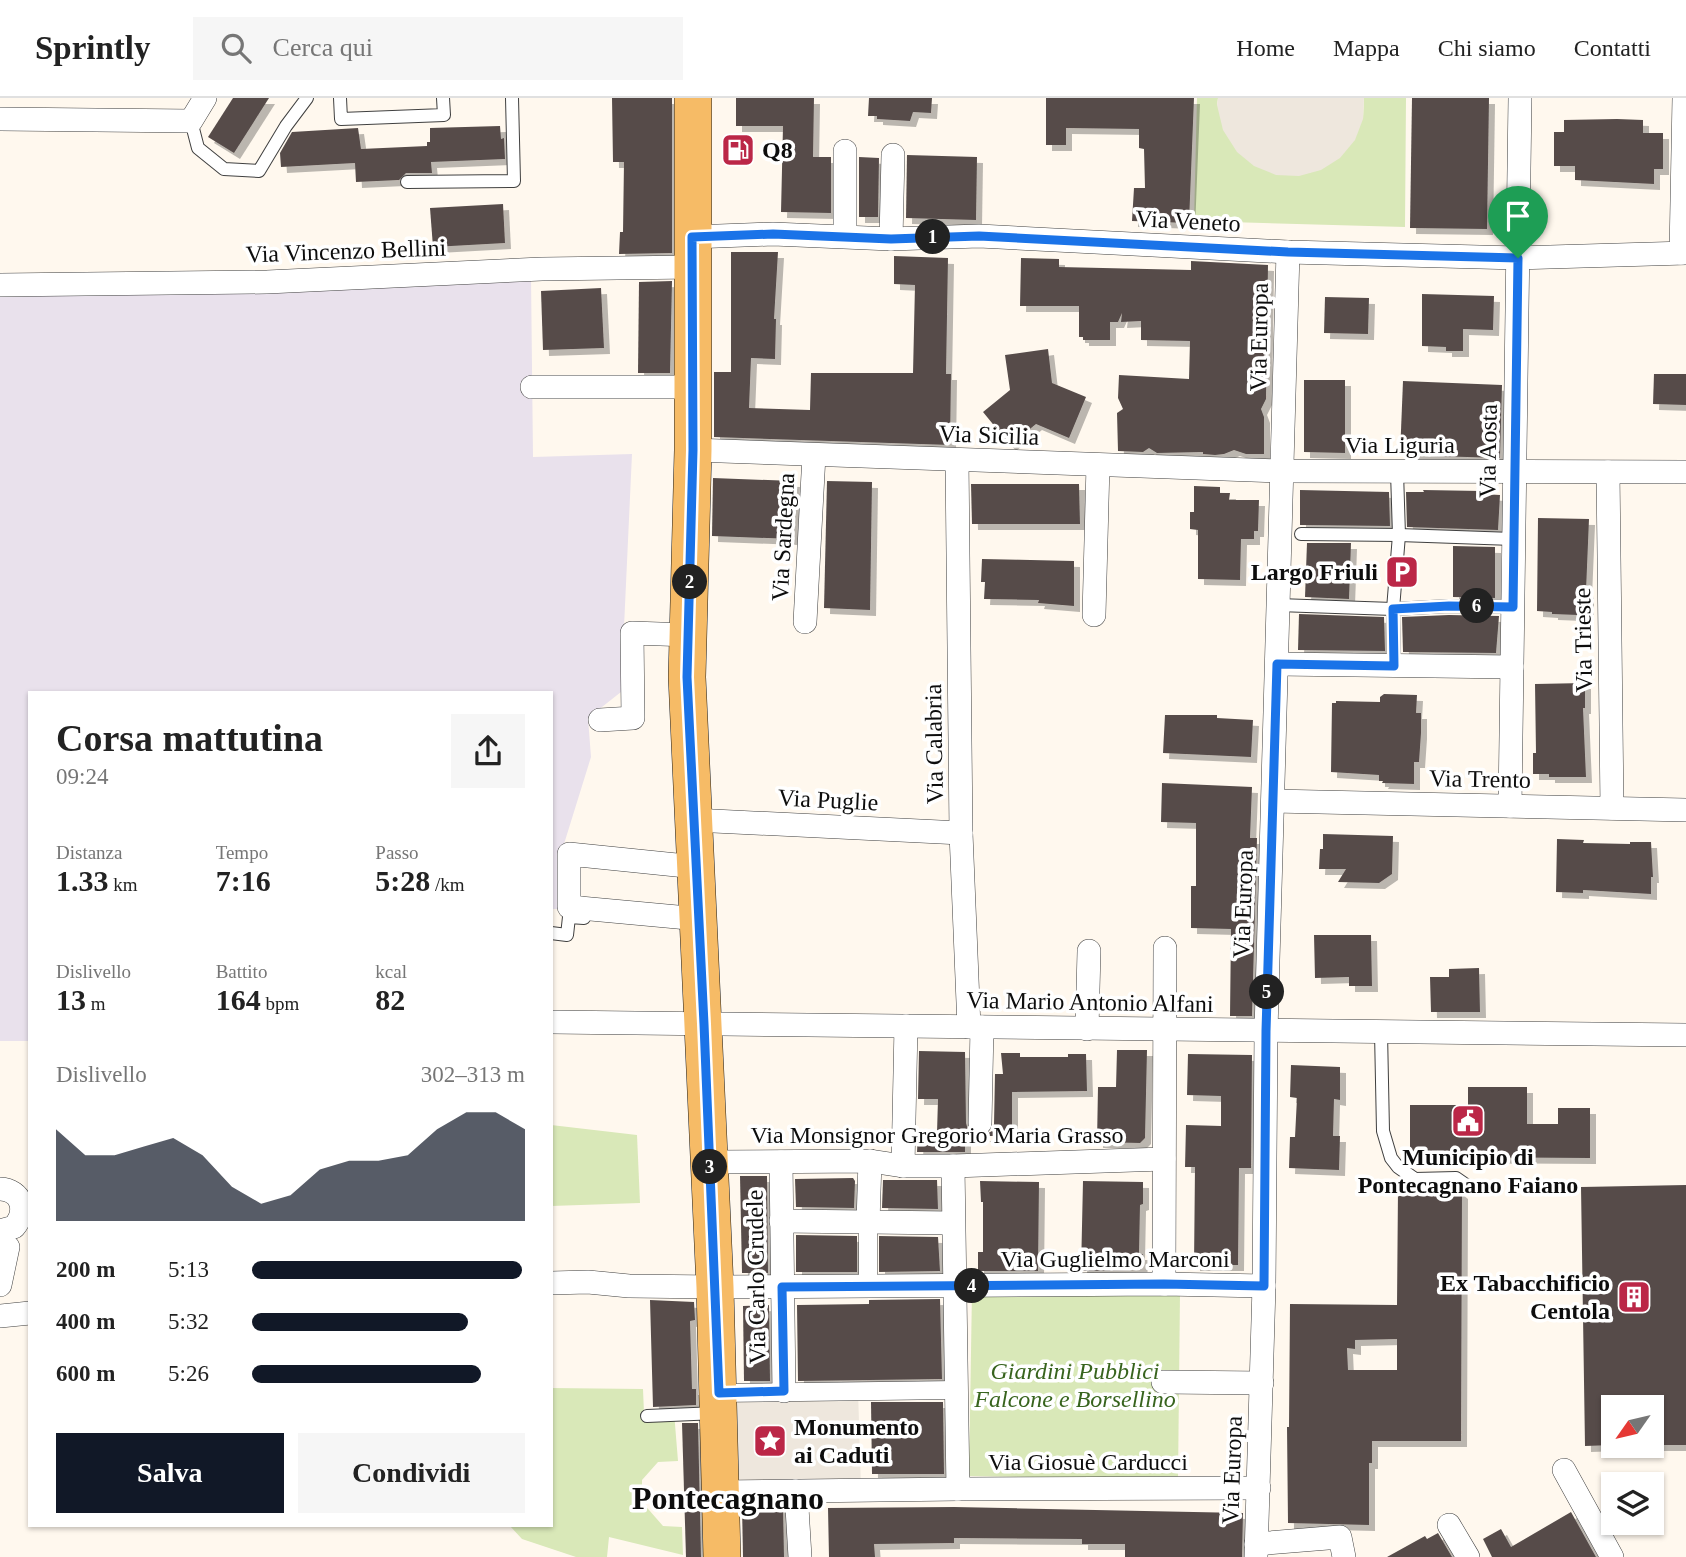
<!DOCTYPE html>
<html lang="it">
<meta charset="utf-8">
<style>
:root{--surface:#fff;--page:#f6f6f6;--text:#222;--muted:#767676;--line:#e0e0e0;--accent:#111827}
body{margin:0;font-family:Georgia,serif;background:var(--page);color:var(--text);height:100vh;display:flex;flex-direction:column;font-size:26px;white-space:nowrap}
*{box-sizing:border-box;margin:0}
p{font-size:23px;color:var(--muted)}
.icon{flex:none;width:38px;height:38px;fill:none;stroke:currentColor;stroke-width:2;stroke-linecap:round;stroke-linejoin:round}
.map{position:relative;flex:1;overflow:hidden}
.panel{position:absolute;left:28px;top:593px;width:525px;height:836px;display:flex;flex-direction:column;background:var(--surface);border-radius:0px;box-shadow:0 2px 5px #0004}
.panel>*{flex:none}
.needle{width:46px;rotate:236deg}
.fabs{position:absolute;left:1601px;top:1297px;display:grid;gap:14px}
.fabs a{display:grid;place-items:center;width:63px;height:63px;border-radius:0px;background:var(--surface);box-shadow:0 2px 5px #0004;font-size:35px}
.pin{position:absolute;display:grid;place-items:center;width:60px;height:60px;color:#fff;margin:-72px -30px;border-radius:50% 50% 50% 0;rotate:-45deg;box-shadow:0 0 7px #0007}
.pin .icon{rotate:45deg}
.km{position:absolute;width:35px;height:35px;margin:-18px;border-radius:50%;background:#222;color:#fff;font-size:19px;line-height:35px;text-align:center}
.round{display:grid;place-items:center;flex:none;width:74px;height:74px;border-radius:0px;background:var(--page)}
.overview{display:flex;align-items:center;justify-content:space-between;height:119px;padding:0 28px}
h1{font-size:38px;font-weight:700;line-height:52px}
.metrics{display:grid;grid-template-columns:repeat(3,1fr);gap:10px;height:119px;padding:7px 28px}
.metrics div{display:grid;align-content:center}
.metrics b{font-size:30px;font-weight:700}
.metrics small{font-size:19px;font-weight:400}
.metrics p{font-size:19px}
.chart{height:196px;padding:14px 28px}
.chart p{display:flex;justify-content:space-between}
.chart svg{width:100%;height:126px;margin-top:7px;fill:var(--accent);opacity:.7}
.primary-button{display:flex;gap:14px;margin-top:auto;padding:14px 28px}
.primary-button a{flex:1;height:80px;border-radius:0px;background:var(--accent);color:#fff;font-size:28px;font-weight:700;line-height:80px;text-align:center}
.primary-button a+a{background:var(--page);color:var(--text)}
ul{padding:0 28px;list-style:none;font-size:23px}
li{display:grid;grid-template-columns:112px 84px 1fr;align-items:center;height:52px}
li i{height:18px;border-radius:9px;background:var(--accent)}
header{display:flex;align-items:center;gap:42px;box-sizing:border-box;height:98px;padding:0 35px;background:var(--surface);border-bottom:2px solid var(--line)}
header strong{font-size:33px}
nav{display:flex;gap:38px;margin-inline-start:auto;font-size:24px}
.search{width:490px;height:63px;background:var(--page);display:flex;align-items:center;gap:18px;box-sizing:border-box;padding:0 24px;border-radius:0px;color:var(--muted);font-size:26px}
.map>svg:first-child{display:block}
.industrial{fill:#e9e1ec}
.green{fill:#d9e8b8}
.plaza{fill:#eee7dd}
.building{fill:#564c4a;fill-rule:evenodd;filter:url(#shadow)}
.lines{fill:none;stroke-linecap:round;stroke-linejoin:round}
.service-casing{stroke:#404040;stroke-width:14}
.pedestrian-casing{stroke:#404040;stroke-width:19}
.minor-casing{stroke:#404040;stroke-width:24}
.primary-casing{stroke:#1e1e1e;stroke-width:38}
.service{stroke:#fff;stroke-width:12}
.pedestrian{stroke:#fff;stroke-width:18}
.minor{stroke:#fff;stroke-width:23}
.primary{stroke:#f6bb66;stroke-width:37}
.route-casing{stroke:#fff;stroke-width:14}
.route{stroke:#1a73e8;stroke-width:9}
.labels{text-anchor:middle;stroke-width:7;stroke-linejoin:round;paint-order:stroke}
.poi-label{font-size:24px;font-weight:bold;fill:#0d0d0d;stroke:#fff;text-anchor:start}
.street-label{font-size:24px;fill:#0d0d0d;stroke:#fff}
.park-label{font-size:24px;font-style:italic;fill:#38641e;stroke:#fff}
.district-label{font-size:32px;font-weight:bold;fill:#0d0d0d;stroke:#fff}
</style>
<header>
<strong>Sprintly</strong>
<div class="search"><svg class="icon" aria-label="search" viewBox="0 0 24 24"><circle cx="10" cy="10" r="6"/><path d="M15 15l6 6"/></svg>Cerca qui</div>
<nav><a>Home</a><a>Mappa</a><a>Chi siamo</a><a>Contatti</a></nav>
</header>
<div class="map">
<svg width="1686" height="1459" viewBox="0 0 1686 1459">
<defs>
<filter id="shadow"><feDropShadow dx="6" dy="6" stdDeviation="0" flood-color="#0004"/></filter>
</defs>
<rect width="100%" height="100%" fill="#fff8ee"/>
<!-- industrial -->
<polygon class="industrial" points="531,179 533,359 632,356 621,594 588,620 591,659 564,746 558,811 551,811 551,595 30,595 30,943 0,943 0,199"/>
<!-- green -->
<g class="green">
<polygon points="1197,0 1218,0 1217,7 1363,21 1364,0 1406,0 1405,129 1194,123"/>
<polygon points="551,1027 637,1037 640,1105 551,1108"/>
<polygon points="972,1192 1180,1195 1178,1381 969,1378"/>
<polygon points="551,1290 643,1291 644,1315 674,1314 678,1363 658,1364 642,1382 642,1404 663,1428 682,1429 683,1457 609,1439 607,1459 576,1459 522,1441 510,1428 551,1428"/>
</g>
<!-- plaza -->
<g class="plaza">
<polygon points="1218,0 1364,0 1363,21 1355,42 1340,60 1321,72 1299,78 1276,77 1254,68 1237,54 1223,32 1217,7"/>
<polygon points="858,1292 861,1391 721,1394 719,1295"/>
</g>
<!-- building -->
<g class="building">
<polygon points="233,0 269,0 234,55 208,39"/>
<polygon points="612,0 672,0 672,155 619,156 620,134 623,134 624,64 613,64"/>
<polygon points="736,0 814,0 813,59 831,59 831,115 781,114 783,28 736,28"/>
<polygon points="869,0 932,0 931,15 913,14 910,23 877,21 877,18 868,18"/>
<polygon points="1046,0 1194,0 1189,125 1132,123 1134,90 1145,90 1144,51 1139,50 1139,31 1066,30 1066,47 1046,47"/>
<polygon points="1412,0 1489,0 1487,131 1410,130"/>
<polygon points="1617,21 1643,22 1643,35 1663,35 1663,71 1654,71 1654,86 1575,82 1575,68 1554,68 1554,34 1564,34 1564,22"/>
<polygon points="500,28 501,41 504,40 505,61 431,64 432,75 406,75 399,82 356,84 355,65 281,69 280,55 292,34 358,30 361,51 427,48 427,44 430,44 430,30"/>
<polygon points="907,57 977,59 976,122 906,120"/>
<polygon points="859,59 879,60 878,119 859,119"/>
<polygon points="503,106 505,145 433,149 430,110"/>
<polygon points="731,154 778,154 774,221 776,221 775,261 751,260 749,310 810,312 811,275 913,275 915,187 894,186 894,158 948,160 946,276 951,276 950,347 714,339 714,274 731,274"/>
<polygon points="1021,160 1059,161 1059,169 1191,172 1191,163 1268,167 1266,301 1261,311 1264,319 1264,356 1246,356 1234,352 1224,356 1215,357 1203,356 1203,354 1157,355 1149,350 1143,354 1118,353 1117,315 1123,311 1118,300 1119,277 1189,281 1190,243 1141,242 1141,223 1121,224 1122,215 1118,224 1110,224 1110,242 1083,242 1083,239 1079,239 1079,208 1020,208"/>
<polygon points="672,183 670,275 638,275 639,184"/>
<polygon points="601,190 604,250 543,252 541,193"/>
<polygon points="1422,196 1494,198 1493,232 1463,231 1463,253 1446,253 1446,249 1422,248"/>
<polygon points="1325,199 1369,200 1368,236 1324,235"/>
<polygon points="1048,251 1052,285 1086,299 1069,340 1036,326 1010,347 983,314 1010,292 1005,257"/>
<polygon points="1654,276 1686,276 1686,307 1653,306"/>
<polygon points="1304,282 1345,282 1345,355 1304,354"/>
<polygon points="1403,283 1502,287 1500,360 1400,357"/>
<polygon points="713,380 794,383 792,441 712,438"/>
<polygon points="827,383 872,384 870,512 824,510"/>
<polygon points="971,386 1079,386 1080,426 972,426"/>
<polygon points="1194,388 1220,389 1220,395 1230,395 1229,402 1259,402 1258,433 1254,433 1254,441 1241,441 1240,482 1198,481 1198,432 1190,431 1190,414 1194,414"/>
<polygon points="1300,392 1389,394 1390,428 1300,427"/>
<polygon points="1423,392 1481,393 1481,396 1500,397 1498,432 1407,429 1406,394 1424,394"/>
<polygon points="1538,420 1589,421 1586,493 1588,494 1588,511 1578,511 1578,517 1552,516 1552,514 1537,513"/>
<polygon points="1307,445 1351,445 1349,501 1305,499"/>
<polygon points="1453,448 1495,449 1495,500 1453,499"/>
<polygon points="982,461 1074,463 1074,508 1038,505 1039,502 984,501 985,484 981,484"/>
<polygon points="1299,516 1384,519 1385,553 1298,552"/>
<polygon points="1449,517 1499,518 1496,555 1403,554 1402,519"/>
<polygon points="1585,585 1585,610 1583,610 1586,679 1549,679 1549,676 1533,676 1533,655 1536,655 1535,586"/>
<polygon points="1384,596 1417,597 1416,615 1421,615 1421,635 1419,664 1414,664 1414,686 1382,685 1383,683 1379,683 1379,677 1331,674 1332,605 1336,605 1336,603 1380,604 1380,599"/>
<polygon points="1165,617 1217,617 1217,620 1253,622 1251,659 1163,655"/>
<polygon points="1162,685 1252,689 1250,740 1257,740 1252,918 1230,918 1231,831 1191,830 1191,788 1196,788 1196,725 1161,724"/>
<polygon points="1323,736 1393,738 1392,776 1379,785 1338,784 1346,771 1319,771 1320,751 1323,751"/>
<polygon points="1557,741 1584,742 1583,745 1630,746 1630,744 1651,744 1653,779 1651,779 1651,796 1583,792 1583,795 1556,794"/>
<polygon points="1314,837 1371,837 1372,888 1349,888 1349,879 1315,880"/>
<polygon points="1479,870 1480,914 1431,914 1430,879 1449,879 1449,871"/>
<polygon points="1117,952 1147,952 1145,1040 1140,1045 1097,1044 1098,989 1116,989"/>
<polygon points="919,953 965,954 966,1025 968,1032 977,1038 965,1038 965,1054 917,1054 918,1034 937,1035 938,1001 918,1001"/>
<polygon points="1001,955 1020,955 1020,959 1068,959 1068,956 1086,956 1087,993 1012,994 1012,1038 983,1038 992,1033 994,1026 995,976 1003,976"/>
<polygon points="1188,956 1252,957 1251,1070 1239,1070 1238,1167 1194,1167 1195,1069 1185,1069 1186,1027 1221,1028 1221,998 1187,997"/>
<polygon points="1291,967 1340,969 1340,1002 1334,1001 1333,1038 1340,1038 1339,1072 1289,1070 1290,1039 1295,1039 1297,1000 1290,999"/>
<polygon points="1468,989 1527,989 1527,1026 1558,1026 1558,1010 1590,1010 1590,1060 1410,1059 1410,1007 1468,1007"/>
<polygon points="740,1078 767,1078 768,1175 742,1175"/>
<polygon points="853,1080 855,1083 854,1110 796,1109 795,1081"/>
<polygon points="883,1082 937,1082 938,1111 882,1110"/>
<polygon points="980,1083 1039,1084 1038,1173 978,1173 978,1154 983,1154 983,1104 981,1104"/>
<polygon points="1083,1083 1143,1084 1143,1106 1140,1107 1139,1156 1143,1156 1141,1172 1081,1173"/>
<polygon points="1686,1087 1686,1347 1652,1347 1652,1309 1614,1309 1614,1347 1585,1348 1581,1089"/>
<path d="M1398,1091H1457L1462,1095L1461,1343H1372V1365H1369V1427L1288,1425L1287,1329H1289L1290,1206L1397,1207ZM1397,1241V1272H1348L1347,1250L1355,1251V1242Z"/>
<polygon points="796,1137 857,1138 857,1174 796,1174"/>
<polygon points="879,1138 938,1139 940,1173 879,1174"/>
<polygon points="940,1201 942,1281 798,1283 797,1207 869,1206 869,1202"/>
<polygon points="650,1202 694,1204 695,1222 690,1223 692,1291 696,1291 696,1307 653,1309"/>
<polygon points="769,1207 770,1283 744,1283 743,1208"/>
<polygon points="871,1304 943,1304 944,1376 872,1376"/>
<polygon points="682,1325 698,1325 701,1459 686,1459"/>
<polygon points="783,1407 784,1459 743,1459 742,1408"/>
<polygon points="954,1409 1243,1415 1242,1459 1125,1459 1125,1446 1082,1446 1082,1441 954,1440 954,1445 874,1446 875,1459 829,1459 828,1410"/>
<polygon points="1571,1414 1596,1459 1492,1459 1483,1441 1501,1431 1511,1449"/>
<polygon points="1438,1435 1452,1459 1387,1459 1425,1438 1427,1441"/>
</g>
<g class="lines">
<defs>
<g id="service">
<polyline points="340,0 341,21 444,17 443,0"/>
<polyline points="191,23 198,50 224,71 259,73 286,28 307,0"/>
<polyline points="407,84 514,83 512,0"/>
<polyline points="1301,436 1399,437 1513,441"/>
<polyline points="1278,507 1393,511 1449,508 1513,509"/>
<polyline points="1394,568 1393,511 1399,437 1397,374"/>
<polyline points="551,835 567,837 569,819 584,820"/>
<polyline points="1381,934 1383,1033 1391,1060 1398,1069 1415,1081 1456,1080 1469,1089"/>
<polyline points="647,1318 717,1315"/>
</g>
<g id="pedestrian">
<polyline points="868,1189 868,1124"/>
<polyline points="719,1295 956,1292"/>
</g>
<g id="minor">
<polyline points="0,21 191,23 205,0"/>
<polyline points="845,138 845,53"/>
<polyline points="692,139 773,136 891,141 979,138 1288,154 1518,160 1686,155"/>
<polyline points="891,141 893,57"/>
<polyline points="1681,155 1684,0"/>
<polyline points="0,187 267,184 542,171 693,169"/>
<polyline points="532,289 693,289"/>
<polyline points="693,352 1282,373 1686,374"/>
<polyline points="957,362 961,735 969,929"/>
<polyline points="1608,374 1612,710"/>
<polyline points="1094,517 1098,367"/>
<polyline points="805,524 814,357"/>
<polyline points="1277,566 1512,569"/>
<polyline points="600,622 633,620 632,535 689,537"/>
<polyline points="1273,703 1686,712"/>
<polyline points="1510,708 1520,0"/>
<polyline points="693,722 961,735"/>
<polyline points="696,769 569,756 569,809 699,821"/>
<polyline points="551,924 1686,937"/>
<polyline points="1087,931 1089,853"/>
<polyline points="980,1025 982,929"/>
<polyline points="710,1064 870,1063 903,1068 953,1068 1164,1061"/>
<polyline points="781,1064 784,1293"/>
<polyline points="903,1068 906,928"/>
<path d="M0,1091C22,1092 28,1113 14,1129L0,1133"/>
<polyline points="781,1123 953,1125"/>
<polyline points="868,1124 870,1063"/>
<polyline points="551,1185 588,1184 629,1188 715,1189 1164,1186 1264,1188"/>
<polyline points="1164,1186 1165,850"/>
<polyline points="0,1187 8,1149"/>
<polyline points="0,1218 30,1215"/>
<polyline points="1163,1284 1262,1285"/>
<polyline points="1564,1372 1612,1459"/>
<polyline points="958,1391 1259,1390"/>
<polyline points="796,1393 800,1459"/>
<polyline points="721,1394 958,1391 953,1068"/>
<polyline points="1449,1427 1468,1459"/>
<polyline points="1256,1446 1340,1439 1344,1459"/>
<polyline points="1256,1459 1264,1188 1266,933 1288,154"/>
</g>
<polyline id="primary" points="693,0 693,352 687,579 715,1189 722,1459"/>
</defs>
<!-- service casing -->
<use href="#service" class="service-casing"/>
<!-- pedestrian casing -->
<use href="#pedestrian" class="pedestrian-casing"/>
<!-- minor casing -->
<use href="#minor" class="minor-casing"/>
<!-- primary casing -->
<use href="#primary" class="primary-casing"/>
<!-- service -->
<use href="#service" class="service"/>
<!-- pedestrian -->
<use href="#pedestrian" class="pedestrian"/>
<!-- minor -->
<use href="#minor" class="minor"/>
<!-- primary -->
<use href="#primary" class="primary"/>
</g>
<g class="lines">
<defs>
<polygon id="route" points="773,136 891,141 979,138 1288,154 1518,160 1513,509 1449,508 1393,511 1394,568 1277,566 1266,933 1264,1188 1164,1186 782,1189 784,1293 719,1295 704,926 687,579 693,352 692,139"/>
</defs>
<!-- route casing -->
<use href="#route" class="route-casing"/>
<!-- route -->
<use href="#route" class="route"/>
</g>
<!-- icons -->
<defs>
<symbol id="fuel-square" viewBox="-11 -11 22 22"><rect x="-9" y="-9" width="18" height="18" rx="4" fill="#bb2747" stroke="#fff"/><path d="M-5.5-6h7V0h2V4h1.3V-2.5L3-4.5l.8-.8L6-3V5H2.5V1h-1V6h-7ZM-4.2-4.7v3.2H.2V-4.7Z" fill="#fff"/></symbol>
<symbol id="parking-square" viewBox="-11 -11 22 22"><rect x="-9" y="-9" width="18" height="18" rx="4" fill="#bb2747" stroke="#fff"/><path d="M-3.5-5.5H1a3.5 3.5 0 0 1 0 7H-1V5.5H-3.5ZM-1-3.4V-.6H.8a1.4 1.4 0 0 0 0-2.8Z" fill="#fff"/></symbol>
<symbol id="civic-square" viewBox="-11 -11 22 22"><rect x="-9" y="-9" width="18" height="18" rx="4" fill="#bb2747" stroke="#fff"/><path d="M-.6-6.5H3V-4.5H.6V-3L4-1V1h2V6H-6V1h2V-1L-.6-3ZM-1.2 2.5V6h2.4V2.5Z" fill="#fff"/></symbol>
<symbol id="building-square" viewBox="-11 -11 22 22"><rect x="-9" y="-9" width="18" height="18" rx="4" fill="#bb2747" stroke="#fff"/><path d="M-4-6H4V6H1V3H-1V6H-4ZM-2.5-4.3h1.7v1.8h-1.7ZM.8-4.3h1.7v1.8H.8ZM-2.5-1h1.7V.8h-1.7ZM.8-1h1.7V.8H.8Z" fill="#fff"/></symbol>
<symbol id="sight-square" viewBox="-11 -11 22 22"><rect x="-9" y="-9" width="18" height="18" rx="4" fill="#bb2747" stroke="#fff"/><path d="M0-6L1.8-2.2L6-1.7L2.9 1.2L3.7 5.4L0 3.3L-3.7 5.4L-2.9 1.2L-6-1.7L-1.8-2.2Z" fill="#fff"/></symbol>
</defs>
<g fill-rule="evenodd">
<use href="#fuel-square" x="719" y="33" width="38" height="38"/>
<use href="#parking-square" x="1383" y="455" width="38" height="38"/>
<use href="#civic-square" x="1449" y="1004" width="38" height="38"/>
<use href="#building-square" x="1615" y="1180" width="38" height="38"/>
<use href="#sight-square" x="751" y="1324" width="38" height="38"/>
</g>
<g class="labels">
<!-- poi labels -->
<g class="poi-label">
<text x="762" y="60">Q8</text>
<text x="1378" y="482" text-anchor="end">Largo Friuli</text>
<text x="1468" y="1067" text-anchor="middle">Municipio di<tspan x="1468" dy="28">Pontecagnano Faiano</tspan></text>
<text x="1610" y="1193" text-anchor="end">Ex Tabacchificio<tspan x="1610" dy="28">Centola</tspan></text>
<text x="794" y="1337">Monumento<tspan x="794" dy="28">ai Caduti</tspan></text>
</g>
<!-- street labels -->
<g class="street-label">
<text transform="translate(1188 123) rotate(3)" y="8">Via Veneto</text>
<text transform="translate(346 153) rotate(-2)" y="8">Via Vincenzo Bellini</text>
<text transform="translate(1259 239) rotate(-89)" y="8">Via Europa</text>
<text transform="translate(989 337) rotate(2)" y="8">Via Sicilia</text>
<text x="1400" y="355">Via Liguria</text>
<text transform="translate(1488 353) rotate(-89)" y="8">Via Aosta</text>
<text transform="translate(783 439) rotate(-87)" y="8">Via Sardegna</text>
<text transform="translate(1583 542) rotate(-91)" y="8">Via Trieste</text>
<text transform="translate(934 646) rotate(-91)" y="8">Via Calabria</text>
<text transform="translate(1480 681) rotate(1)" y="8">Via Trento</text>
<text transform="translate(828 702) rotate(3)" y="8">Via Puglie</text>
<text transform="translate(1243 806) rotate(-88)" y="8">Via Europa</text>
<text transform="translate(1090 904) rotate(1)" y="8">Via Mario Antonio Alfani</text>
<text x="937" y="1045">Via Monsignor Gregorio Maria Grasso</text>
<text x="1115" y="1169">Via Guglielmo Marconi</text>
<text transform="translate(756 1179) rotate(-91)" y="8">Via Carlo Crudele</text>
<text x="1088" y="1372">Via Giosuè Carducci</text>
<text transform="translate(1232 1372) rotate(-88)" y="8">Via Europa</text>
</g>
<!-- park labels -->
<g class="park-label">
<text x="1075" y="1281">Giardini Pubblici<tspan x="1075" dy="28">Falcone e Borsellino</tspan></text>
</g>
<!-- district labels -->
<g class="district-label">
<text x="728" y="1411">Pontecagnano</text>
</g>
</g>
</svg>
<div class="fabs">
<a><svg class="needle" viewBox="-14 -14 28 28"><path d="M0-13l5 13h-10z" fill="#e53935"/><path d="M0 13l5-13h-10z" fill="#767676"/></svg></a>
<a><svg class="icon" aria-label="layers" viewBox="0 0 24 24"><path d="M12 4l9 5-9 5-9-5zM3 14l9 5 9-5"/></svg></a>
</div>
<div class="pin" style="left:1518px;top:160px;background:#1e9e55"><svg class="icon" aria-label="arrive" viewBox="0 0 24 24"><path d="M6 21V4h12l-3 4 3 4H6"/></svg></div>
<b class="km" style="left:933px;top:139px">1</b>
<b class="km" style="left:690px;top:484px">2</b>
<b class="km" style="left:710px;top:1069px">3</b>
<b class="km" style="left:972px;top:1188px">4</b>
<b class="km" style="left:1267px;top:894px">5</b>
<b class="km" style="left:1477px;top:508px">6</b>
<section class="panel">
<div class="overview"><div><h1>Corsa mattutina</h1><p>09:24</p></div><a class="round"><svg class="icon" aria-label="share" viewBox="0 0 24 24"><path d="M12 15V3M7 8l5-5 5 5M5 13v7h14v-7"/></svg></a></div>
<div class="metrics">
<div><p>Distanza</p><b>1.33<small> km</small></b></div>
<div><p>Tempo</p><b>7:16</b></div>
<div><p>Passo</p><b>5:28<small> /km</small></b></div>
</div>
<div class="metrics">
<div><p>Dislivello</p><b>13<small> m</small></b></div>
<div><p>Battito</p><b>164<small> bpm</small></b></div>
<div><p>kcal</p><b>82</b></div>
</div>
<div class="chart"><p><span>Dislivello</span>302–313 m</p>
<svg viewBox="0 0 160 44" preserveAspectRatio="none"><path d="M0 44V12L10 21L20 21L30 18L40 15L50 21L60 32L70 38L80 35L90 26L100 23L110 23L120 21L130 12L140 6L150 6L160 12V44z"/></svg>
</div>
<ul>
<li><b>200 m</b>5:13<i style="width:99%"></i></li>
<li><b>400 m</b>5:32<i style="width:79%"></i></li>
<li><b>600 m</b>5:26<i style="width:84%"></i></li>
</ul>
<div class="primary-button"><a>Salva</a><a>Condividi</a></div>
</section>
</div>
